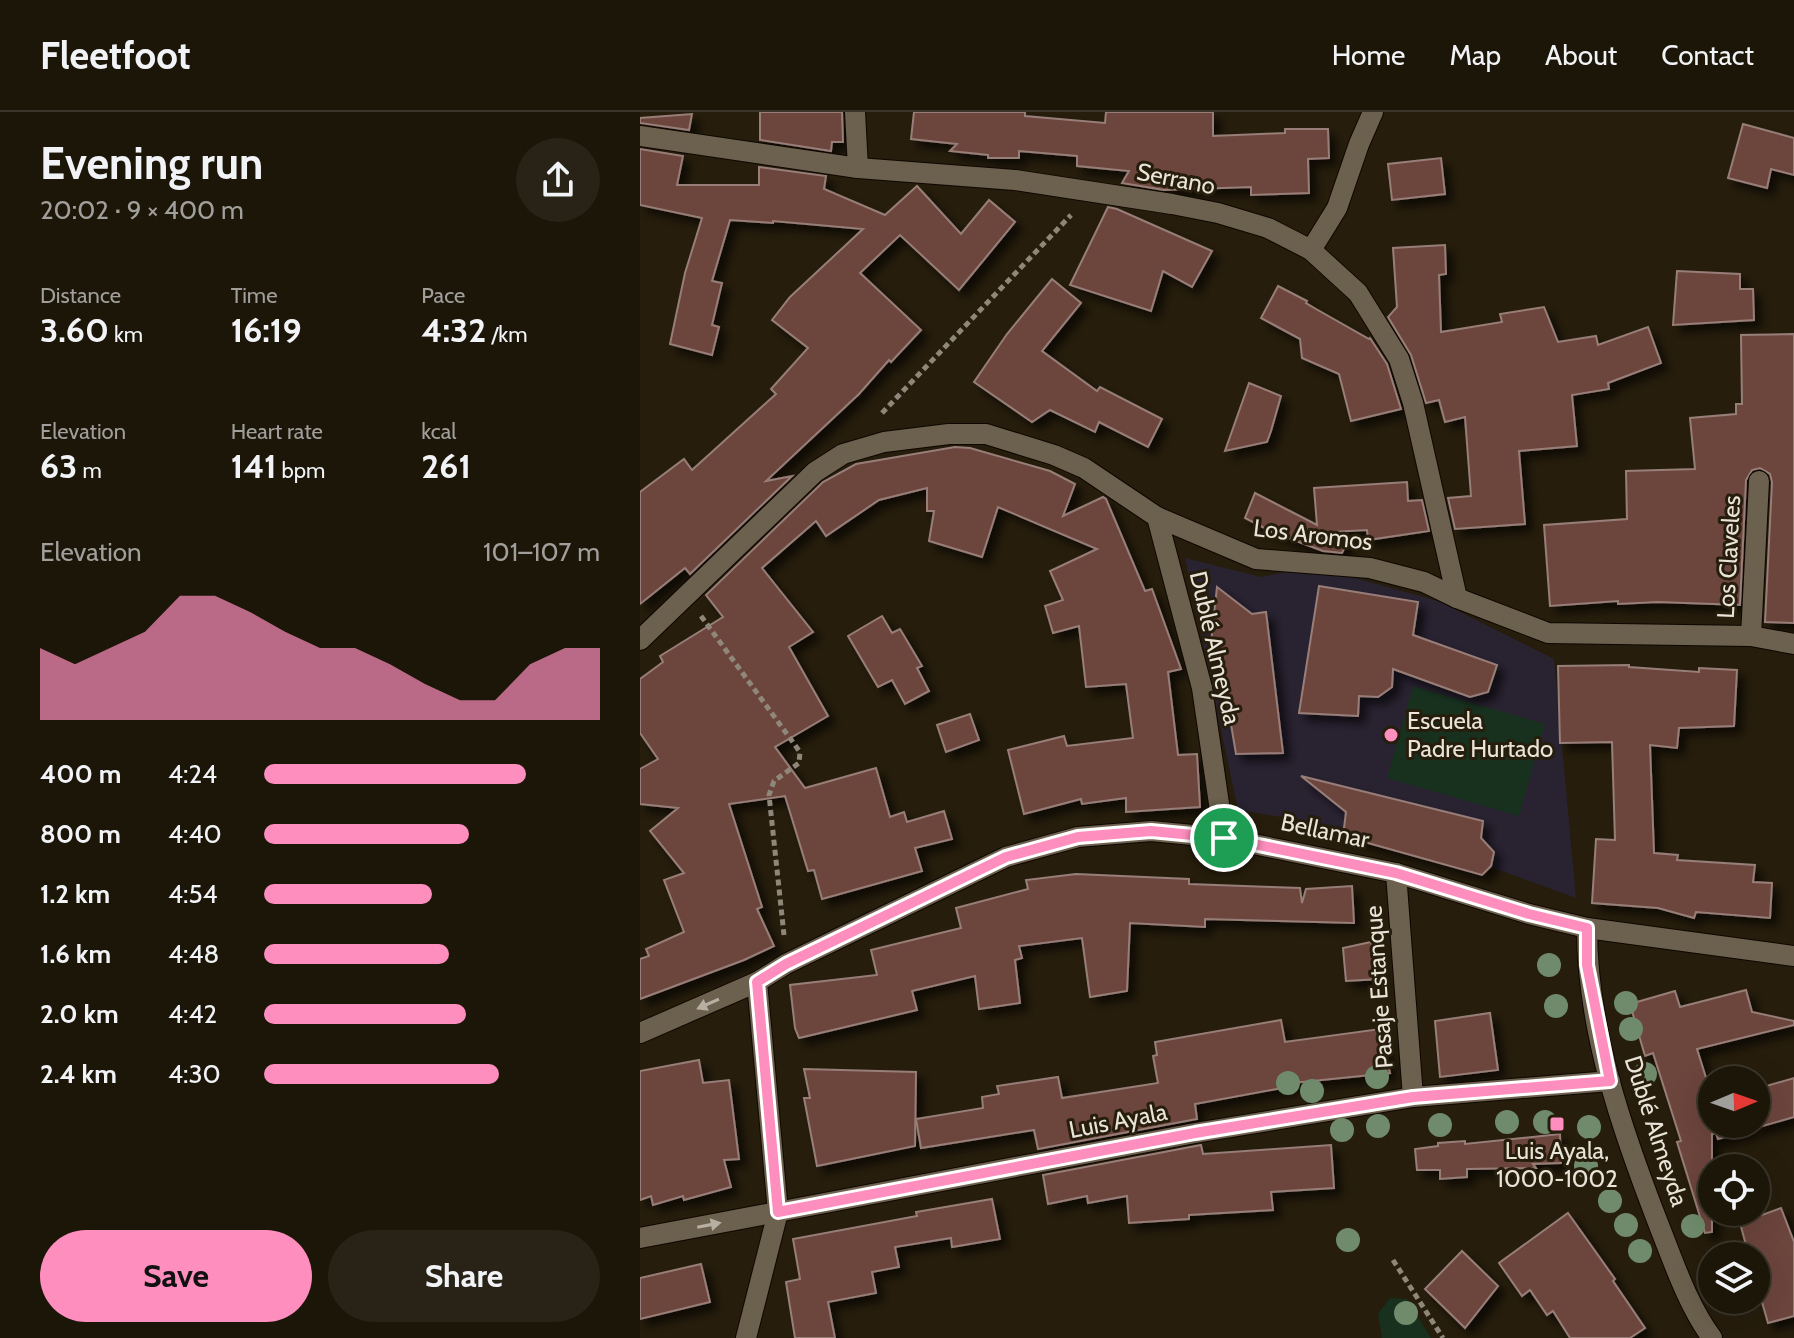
<!DOCTYPE html>
<meta charset="utf-8">
<style>
:root{--surface:#1c1609;--page:#292317;--text:#f1f3f6;--muted:#a09f9c;--line:#3a352a;--accent:#fe8ebd}
body{margin:0;font-family:Cabin,sans-serif;background:var(--page);color:var(--text);height:100vh;display:flex;flex-direction:column;font-size:30px;white-space:nowrap}
*{box-sizing:border-box;margin:0}
p{font-size:26px;color:var(--muted)}
.icon{flex:none;width:44px;height:44px;fill:none;stroke:currentColor;stroke-width:2;stroke-linecap:round;stroke-linejoin:round}
.map{position:relative;flex:1;overflow:hidden}
.side{display:flex;flex-direction:column;background:var(--surface);width:640px}
.side>*{flex:none}
.needle{width:52px;rotate:88deg}
.controls{position:absolute;left:1058px;top:954px;display:grid;gap:16px}
.controls a{display:grid;place-items:center;width:72px;height:72px;border-radius:50%;background:var(--surface);box-shadow:0 8px 32px #0002,0 0 0 2px var(--line);font-size:40px}
.pin{position:absolute;display:grid;place-items:center;width:68px;height:68px;color:#fff;margin:-34px;border:4px solid #fff;border-radius:50%;box-shadow:0 2px 8px #0007}
.round{display:grid;place-items:center;flex:none;width:84px;height:84px;border-radius:42px;background:var(--page)}
.headline{display:flex;align-items:center;justify-content:space-between;height:136px;padding:0 40px}
h1{font-size:44px;font-weight:700;line-height:60px}
.metrics{display:grid;grid-template-columns:repeat(3,1fr);gap:12px;height:136px;padding:8px 40px}
.metrics div{display:grid;align-content:center}
.metrics b{font-size:34px;font-weight:700}
.metrics small{font-size:22px;font-weight:400}
.metrics p{font-size:22px}
.chart{height:224px;padding:16px 40px}
.chart p{display:flex;justify-content:space-between}
.chart svg{width:100%;height:144px;margin-top:8px;fill:var(--accent);opacity:.7}
.button{display:flex;gap:16px;margin-top:auto;padding:16px 40px}
.button a{flex:1;height:92px;border-radius:48px;background:var(--accent);color:#111;font-size:32px;font-weight:700;line-height:92px;text-align:center}
.button a+a{background:var(--page);color:var(--text)}
ul{padding:0 40px;list-style:none;font-size:26px}
li{display:grid;grid-template-columns:128px 96px 1fr;align-items:center;height:60px}
li i{height:20px;border-radius:10px;background:var(--accent)}
header{display:flex;align-items:center;gap:48px;box-sizing:border-box;height:112px;padding:0 40px;background:var(--surface);border-bottom:2px solid var(--line)}
header strong{font-size:38px}
nav{display:flex;gap:44px;margin-inline-start:auto;font-size:28px}
main{display:flex;flex:1;min-height:0}
.map>svg:first-child{display:block}
.education{fill:#292231}
.green{fill:#18311f}
.building{fill:#6c453d;stroke:#977e78;stroke-width:2;filter:url(#shadow)}
.lines{fill:none;stroke-linecap:round;stroke-linejoin:round}
.minor-casing{stroke:#0f0700;stroke-width:22}
.path{stroke:#8f887a;stroke-width:5;stroke-dasharray:6 4;stroke-linecap:butt}
.minor{stroke:#6c614e;stroke-width:20}
.tree{fill:#6f8b6b}
.oneway{fill:#b7afa1}
.route-casing{stroke:#fff;stroke-width:16}
.route{stroke:#fe8ebd;stroke-width:10}
.poi-dot{fill:#fe8ebd;stroke:#261d0c;stroke-width:3}
.labels{text-anchor:middle;stroke-width:6;stroke-linejoin:round;paint-order:stroke}
.street-label{font-size:24px;fill:#e9e3d8;stroke:#261d0c}
.poi-label{font-size:24px;fill:#e9e3d8;stroke:#261d0c;text-anchor:start}
</style>
<header>
<strong>Fleetfoot</strong>
<nav><a>Home</a><a>Map</a><a>About</a><a>Contact</a></nav>
</header>
<main>
<section class="side">
<div class="headline"><div><h1>Evening run</h1><p>20:02 · 9 × 400 m</p></div><a class="round"><svg class="icon" aria-label="share" viewBox="0 0 24 24"><path d="M12 15V3M7 8l5-5 5 5M5 13v7h14v-7"/></svg></a></div>
<div class="metrics">
<div><p>Distance</p><b>3.60<small> km</small></b></div>
<div><p>Time</p><b>16:19</b></div>
<div><p>Pace</p><b>4:32<small> /km</small></b></div>
</div>
<div class="metrics">
<div><p>Elevation</p><b>63<small> m</small></b></div>
<div><p>Heart rate</p><b>141<small> bpm</small></b></div>
<div><p>kcal</p><b>261</b></div>
</div>
<div class="chart"><p><span>Elevation</span>101–107 m</p>
<svg viewBox="0 0 160 44" preserveAspectRatio="none"><path d="M0 44V22L10 27L20 22L30 17L40 6L50 6L60 11L70 17L80 22L90 22L100 27L110 33L120 38L130 38L140 27L150 22L160 22V44z"/></svg>
</div>
<ul>
<li><b>400 m</b>4:24<i style="width:78%"></i></li>
<li><b>800 m</b>4:40<i style="width:61%"></i></li>
<li><b>1.2 km</b>4:54<i style="width:50%"></i></li>
<li><b>1.6 km</b>4:48<i style="width:55%"></i></li>
<li><b>2.0 km</b>4:42<i style="width:60%"></i></li>
<li><b>2.4 km</b>4:30<i style="width:70%"></i></li>
</ul>
<div class="button"><a>Save</a><a>Share</a></div>
</section>
<div class="map">
<svg width="1154" height="1226" viewBox="0 0 1154 1226">
<defs>
<filter id="shadow"><feDropShadow dx="7" dy="7" stdDeviation="4" flood-color="#0009"/></filter>
</defs>
<rect width="100%" height="100%" fill="#261d0c"/>
<!-- education -->
<polygon class="education" points="545,446 621,465 667,456 711,465 798,489 914,547 936,786 774,727 598,698"/>
<!-- green -->
<g class="green">
<polygon points="773,574 905,612 879,704 747,666"/>
<polygon points="750,1186 767,1187 791,1226 742,1226 738,1202"/>
</g>
<!-- building -->
<g class="building">
<polygon points="120,0 202,0 203,30 192,30 191,39 120,28"/>
<polygon points="274,0 385,0 385,4 465,11 466,0 573,0 573,24 645,21 645,17 688,17 689,46 668,47 669,81 611,83 611,75 524,78 482,71 489,59 437,54 437,44 379,39 379,46 348,46 348,43 310,39 317,32 271,27"/>
<polygon points="52,2 49,18 0,11 0,6"/>
<polygon points="1103,12 1154,26 1154,63 1131,57 1127,76 1088,66"/>
<polygon points="0,37 43,44 37,73 119,73 119,55 186,64 184,77 245,103 277,74 321,122 349,88 375,110 319,178 260,123 220,161 281,218 251,250 249,248 219,282 126,369 152,364 50,462 45,456 0,492 0,380 44,347 52,358 136,282 131,277 168,236 132,208 150,185 223,117 133,109 133,111 90,108 72,169 82,171 72,213 79,215 72,243 30,232 45,161 62,106 0,93"/>
<polygon points="801,46 805,82 752,88 748,52"/>
<polygon points="468,95 477,97 572,139 552,175 523,159 511,199 430,173"/>
<polygon points="805,133 806,162 799,163 801,220 862,210 860,202 904,195 918,230 956,224 958,233 1008,215 1021,251 968,271 969,277 932,283 937,334 879,339 885,412 815,417 808,386 831,384 825,305 805,310 799,288 786,291 771,243 748,205 757,195 753,136"/>
<polygon points="1037,159 1100,162 1100,177 1113,177 1114,208 1033,213"/>
<polygon points="412,167 441,191 402,239 457,279 460,275 522,307 508,335 459,310 455,320 410,298 392,310 334,270 367,222"/>
<polygon points="638,174 667,189 666,191 676,197 729,227 730,226 747,252 761,297 711,309 699,262 662,246 660,227 621,206"/>
<polygon points="1154,222 1154,511 1125,510 1132,370 1130,362 1120,356 1112,358 1106,368 1100,493 1018,490 978,492 978,489 910,494 904,413 987,407 986,359 1055,357 1050,306 1096,302 1096,292 1102,292 1101,223"/>
<polygon points="609,271 641,284 631,319 627,330 585,339"/>
<polygon points="315,335 330,336 410,359 435,372 423,404 463,385 466,387 505,479 512,477 541,557 528,560 538,643 557,642 560,695 486,700 486,686 442,692 441,687 384,702 368,638 424,624 427,634 493,626 486,572 446,575 439,514 413,521 405,494 423,488 410,459 457,437 358,395 342,445 289,429 294,399 287,399 287,376 239,388 186,424 176,409 122,456 173,520 149,535 188,604 135,635 165,676 236,656 250,705 264,700 267,710 304,699 312,727 275,736 282,759 182,787 174,758 168,759 145,684 89,692 122,795 117,797 134,834 104,848 0,887 0,847 9,844 6,837 44,820 24,768 44,761 10,719 38,696 0,692 0,657 18,647 0,621 0,567 23,550 20,544 83,505 66,483 183,370 216,352"/>
<polygon points="767,370 768,389 782,388 789,419 728,428 727,418 691,420 708,429 702,441 683,439 632,420 605,406 615,381 677,413 674,376"/>
<polygon points="679,474 778,490 773,523 857,553 848,580 830,585 753,557 752,575 738,585 719,584 718,604 659,601"/>
<polygon points="577,475 612,502 626,500 643,641 596,642 580,547 569,549"/>
<polygon points="242,504 252,521 260,517 282,554 277,556 289,579 265,592 252,568 238,575 208,524"/>
<polygon points="989,553 989,555 1059,560 1059,556 1097,558 1094,614 1039,616 1037,636 1010,633 1014,741 1038,743 1037,748 1115,753 1113,770 1132,771 1130,806 1056,800 1054,806 1018,796 952,791 956,727 975,728 972,630 920,631 918,554"/>
<polygon points="330,602 339,628 306,640 297,613"/>
<polygon points="661,664 843,709 841,726 854,740 851,754 842,763 703,724 706,700"/>
<polygon points="436,762 549,767 549,772 660,776 662,791 666,777 712,774 714,811 565,807 565,815 490,811 487,879 450,885 442,826 379,834 382,846 375,848 380,891 339,897 335,864 272,879 277,898 159,926 155,916 150,873 237,863 231,838 321,816 316,796 388,777 386,768"/>
<polygon points="731,830 740,867 706,869 703,836"/>
<polygon points="1106,878 1112,900 1154,909 1154,913 1057,937 1072,985 1072,1012 1116,1012 1116,977 1154,966 1154,1005 1078,1027 1076,1021 1072,1022 1072,1120 1065,1121 1037,1030 1041,1029 1013,941 1005,944 990,892 1035,879 1040,895"/>
<polygon points="850,901 858,958 800,965 795,909"/>
<polygon points="641,908 645,930 740,917 750,961 652,971 653,974 555,992 557,1007 398,1037 394,1018 281,1036 276,1007 343,996 342,985 359,982 357,974 418,965 422,986 518,971 513,944 517,943 515,930"/>
<polygon points="59,948 63,971 89,968 99,1047 84,1048 91,1075 44,1088 43,1084 13,1093 11,1084 0,1088 0,959"/>
<polygon points="164,957 276,960 275,1034 177,1054 164,986 170,986"/>
<polygon points="920,1022 921,1051 893,1052 896,1056 827,1057 827,1065 800,1067 800,1058 777,1058 775,1037 798,1034 798,1031 825,1029 825,1032"/>
<polygon points="561,1033 563,1042 691,1033 694,1076 631,1080 633,1098 549,1103 549,1107 489,1111 487,1084 448,1091 447,1084 408,1092 403,1063"/>
<polygon points="352,1087 360,1127 312,1135 311,1126 255,1135 259,1155 232,1160 236,1181 188,1190 195,1226 155,1226 146,1170 160,1167 153,1127 277,1104 276,1100"/>
<polygon points="1141,1096 1154,1130 1154,1204 1128,1211 1116,1169 1116,1144 1109,1144 1100,1111"/>
<polygon points="928,1101 975,1167 973,1169 1005,1216 990,1226 930,1226 913,1199 907,1203 890,1178 882,1184 859,1151"/>
<polygon points="822,1139 858,1174 825,1216 785,1177"/>
<polygon points="61,1152 70,1190 0,1207 0,1166"/>
</g>
<g class="lines">
<defs>
<g id="minor">
<polyline points="215,0 218,56"/>
<polyline points="0,24 218,56 375,68 532,92 578,101 628,116 671,138 718,181 759,247 773,291 817,486"/>
<polyline points="671,138 697,96 719,32 733,0"/>
<polyline points="517,405 562,576 584,726"/>
<polyline points="1111,524 1119,369"/>
<polyline points="0,528 175,360 203,342 244,330 309,322 346,322 414,343 444,356 517,405 616,447 730,456 784,470 817,486 908,521 1111,524 1154,532"/>
<polyline points="756,761 773,985"/>
<path d="M947,816C947,919 983,1021 1020,1116C1035,1154 1048,1193 1072,1226"/>
<polyline points="0,921 117,870 146,852 366,745 438,725 511,719 584,726 756,761 889,802 947,816 1154,844"/>
<polyline points="0,1126 555,1021 773,985 970,969"/>
<polyline points="106,1226 138,1100 117,870"/>
</g>
</defs>
<!-- minor casing -->
<use href="#minor" class="minor-casing"/>
<!-- path -->
<g class="path">
<polyline points="242,301 431,103"/>
<polyline points="61,504 160,640 159,651 134,669 129,683 144,823"/>
<polyline points="753,1148 803,1226"/>
</g>
<!-- minor -->
<use href="#minor" class="minor"/>
</g>
<!-- trees -->
<g class="tree">
<circle cx="909" cy="853" r="12"/>
<circle cx="986" cy="891" r="12"/>
<circle cx="916" cy="894" r="12"/>
<circle cx="991" cy="917" r="12"/>
<circle cx="1005" cy="962" r="12"/>
<circle cx="737" cy="965" r="12"/>
<circle cx="648" cy="971" r="12"/>
<circle cx="672" cy="979" r="12"/>
<circle cx="867" cy="1010" r="12"/>
<circle cx="905" cy="1010" r="12"/>
<circle cx="800" cy="1013" r="12"/>
<circle cx="738" cy="1014" r="12"/>
<circle cx="949" cy="1015" r="12"/>
<circle cx="702" cy="1018" r="12"/>
<circle cx="946" cy="1054" r="12"/>
<circle cx="970" cy="1089" r="12"/>
<circle cx="986" cy="1113" r="12"/>
<circle cx="1053" cy="1114" r="12"/>
<circle cx="708" cy="1128" r="12"/>
<circle cx="1000" cy="1139" r="12"/>
<circle cx="766" cy="1201" r="12"/>
</g>
<!-- one-way arrows -->
<defs><path id="oneway-solid" d="M-6-.8H1V-3.2L6.5 0L1 3.2V.8H-6Z" transform="scale(2)"/></defs>
<g class="oneway">
<use href="#oneway-solid" transform="translate(68 892) rotate(156)"/>
<use href="#oneway-solid" transform="translate(69 1113) rotate(-11)"/>
</g>
<g class="lines">
<defs>
<polygon id="route" points="511,719 584,726 756,761 889,802 947,816 947,853 970,969 773,985 555,1021 138,1100 117,870 146,852 366,745 438,725"/>
</defs>
<!-- route casing -->
<use href="#route" class="route-casing"/>
<!-- route -->
<use href="#route" class="route"/>
</g>
<!-- markers -->
<g class="poi-dot">
<circle cx="751" cy="623" r="8"/>
<rect x="909" y="1004" width="16" height="16" rx="4"/>
</g>
<g class="labels">
<!-- street labels -->
<g class="street-label">
<text transform="translate(536 67) rotate(11)" y="8">Serrano</text>
<text transform="translate(673 423) rotate(7)" y="8">Los Aromos</text>
<text transform="translate(1089 445) rotate(-87)" y="8">Los Claveles</text>
<text transform="translate(575 536) rotate(77)" y="8">Dublé Almeyda</text>
<text transform="translate(685 719) rotate(12)" y="8">Bellamar</text>
<text transform="translate(739 875) rotate(-94)" y="8">Pasaje Estanque</text>
<text transform="translate(478 1009) rotate(-11)" y="8">Luis Ayala</text>
<text transform="translate(1016 1019) rotate(72)" y="8">Dublé Almeyda</text>
</g>
<!-- poi labels -->
<g class="poi-label">
<text x="767" y="617">Escuela<tspan x="767" dy="28">Padre Hurtado</tspan></text>
<text x="917" y="1047" text-anchor="middle">Luis Ayala,<tspan x="917" dy="28">1000-1002</tspan></text>
</g>
</g>
</svg>
<div class="controls">
<a><svg class="needle" viewBox="-14 -14 28 28"><path d="M0-13l5 13h-10z" fill="#e53935"/><path d="M0 13l5-13h-10z" fill="#a09f9c"/></svg></a>
<a><svg class="icon" aria-label="locate" viewBox="0 0 24 24"><circle cx="12" cy="12" r="6"/><path d="M12 2v4M12 18v4M2 12h4M18 12h4"/></svg></a>
<a><svg class="icon" aria-label="layers" viewBox="0 0 24 24"><path d="M12 4l9 5-9 5-9-5zM3 14l9 5 9-5"/></svg></a>
</div>
<div class="pin" style="left:584px;top:726px;background:#1e9e55"><svg class="icon" aria-label="arrive" viewBox="0 0 24 24"><path d="M6 21V4h12l-3 4 3 4H6"/></svg></div>
</div>
</main>
